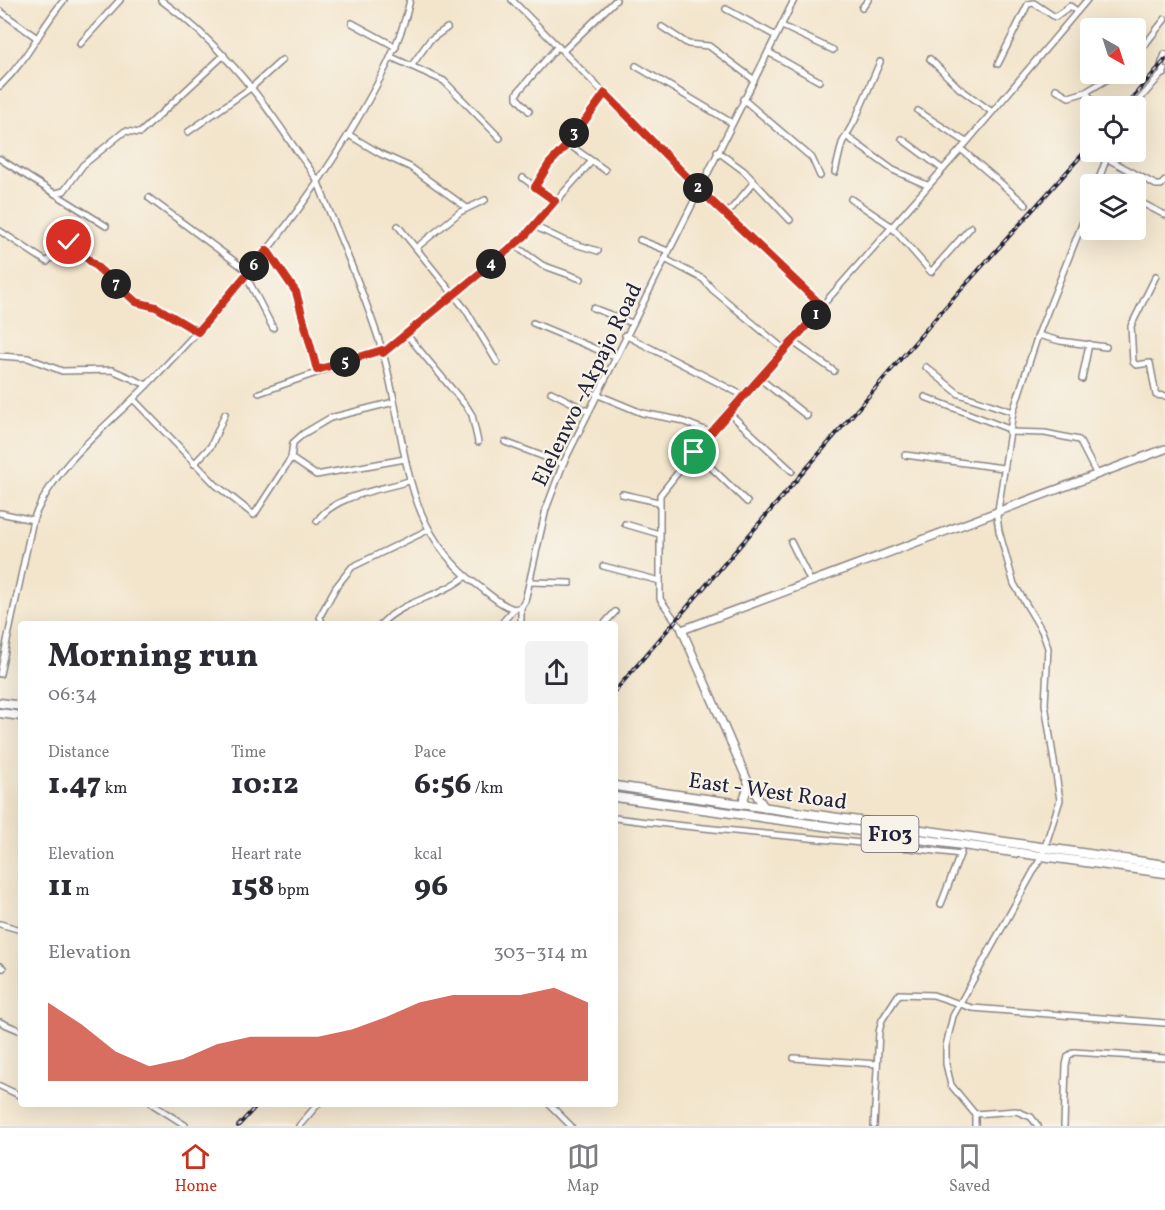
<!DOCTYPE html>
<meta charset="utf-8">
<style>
:root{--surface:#fff;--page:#f2f2f3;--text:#2b2b33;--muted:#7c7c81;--line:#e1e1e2;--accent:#c8321e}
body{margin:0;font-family:Vollkorn,serif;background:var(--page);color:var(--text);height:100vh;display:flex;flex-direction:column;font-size:22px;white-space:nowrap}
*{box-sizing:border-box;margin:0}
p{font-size:20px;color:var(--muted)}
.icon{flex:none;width:33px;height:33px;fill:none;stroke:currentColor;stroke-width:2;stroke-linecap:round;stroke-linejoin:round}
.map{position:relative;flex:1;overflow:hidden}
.panel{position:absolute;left:18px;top:621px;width:600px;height:486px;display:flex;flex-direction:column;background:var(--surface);border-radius:6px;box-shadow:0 6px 24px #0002}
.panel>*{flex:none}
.needle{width:39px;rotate:141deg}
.buttons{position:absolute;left:1080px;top:18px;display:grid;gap:12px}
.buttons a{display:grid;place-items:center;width:66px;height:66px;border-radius:6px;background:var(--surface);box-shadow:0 6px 24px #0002;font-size:30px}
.pin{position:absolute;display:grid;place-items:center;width:51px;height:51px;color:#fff;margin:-26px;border:3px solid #fff;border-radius:50%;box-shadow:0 2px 6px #0007}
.km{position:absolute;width:30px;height:30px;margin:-15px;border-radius:50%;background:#222;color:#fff;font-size:16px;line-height:30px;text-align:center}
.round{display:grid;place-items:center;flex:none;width:63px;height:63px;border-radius:6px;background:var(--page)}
.summary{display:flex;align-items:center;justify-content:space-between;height:102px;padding:0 30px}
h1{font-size:33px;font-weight:800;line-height:45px}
.metrics{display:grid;grid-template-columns:repeat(3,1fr);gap:9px;height:102px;padding:6px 30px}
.metrics div{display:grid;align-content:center}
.metrics b{font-size:30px;font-weight:800}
.metrics small{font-size:16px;font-weight:400}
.metrics p{font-size:16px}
.chart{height:168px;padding:12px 30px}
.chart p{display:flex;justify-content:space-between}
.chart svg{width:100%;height:108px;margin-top:6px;fill:var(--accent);opacity:.7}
.dock{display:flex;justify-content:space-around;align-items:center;height:84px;border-top:2px solid var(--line);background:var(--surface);font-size:16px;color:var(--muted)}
.dock a{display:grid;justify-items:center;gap:3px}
.dock .current{color:var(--accent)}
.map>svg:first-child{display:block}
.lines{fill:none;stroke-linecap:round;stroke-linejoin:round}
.minor-casing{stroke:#8a8484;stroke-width:8}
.tertiary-casing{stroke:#8a8484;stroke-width:10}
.primary-casing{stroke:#8a8484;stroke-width:11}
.minor{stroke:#fff;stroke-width:5}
.tertiary{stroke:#fff;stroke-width:7}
.primary{stroke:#fff;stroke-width:8}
.rail-casing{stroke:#22223b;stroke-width:4}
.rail{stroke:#f7f3e8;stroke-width:1.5;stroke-dasharray:4.5;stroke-linecap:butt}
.route-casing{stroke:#fff;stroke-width:12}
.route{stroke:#c8321e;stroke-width:8}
.labels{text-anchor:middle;stroke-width:4.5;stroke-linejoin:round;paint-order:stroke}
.shield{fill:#f7f3e8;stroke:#62616f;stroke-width:1.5}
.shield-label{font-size:21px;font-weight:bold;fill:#22223b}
.street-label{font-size:22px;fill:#22223b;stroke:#f7f3e8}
</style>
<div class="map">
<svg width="1165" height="1126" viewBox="0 0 1165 1126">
<rect width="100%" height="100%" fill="#f7f3e8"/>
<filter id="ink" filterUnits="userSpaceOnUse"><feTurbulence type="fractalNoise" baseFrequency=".0167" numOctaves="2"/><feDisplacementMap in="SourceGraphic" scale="12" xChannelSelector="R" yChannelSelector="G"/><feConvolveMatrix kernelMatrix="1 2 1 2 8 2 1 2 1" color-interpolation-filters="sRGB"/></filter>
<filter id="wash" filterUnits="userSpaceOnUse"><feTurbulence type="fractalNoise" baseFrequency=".008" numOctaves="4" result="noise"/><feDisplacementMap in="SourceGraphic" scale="24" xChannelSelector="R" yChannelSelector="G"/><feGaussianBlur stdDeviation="1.35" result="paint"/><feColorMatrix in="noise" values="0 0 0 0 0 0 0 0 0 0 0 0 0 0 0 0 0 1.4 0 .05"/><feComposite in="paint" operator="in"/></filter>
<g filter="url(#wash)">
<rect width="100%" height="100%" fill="#f3e5cc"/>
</g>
<g filter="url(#ink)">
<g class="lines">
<defs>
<g id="minor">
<path d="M161,0C216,40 257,91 294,147C302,159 314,172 319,185C340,240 365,293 382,350C409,438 397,527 480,587C490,595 501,605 514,609L521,607L525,601L546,509L563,464L794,0"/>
<polyline points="512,0 699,189 823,307"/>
<polyline points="862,8 868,0"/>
<polyline points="726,9 776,36"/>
<polyline points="0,11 37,38"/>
<polyline points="352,23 396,47"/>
<polyline points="782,26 833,50"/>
<polyline points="662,27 688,44 709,46 753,79"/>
<polyline points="80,44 120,0"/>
<polyline points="563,51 616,0"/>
<polyline points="768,52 819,81"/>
<polyline points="1136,56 1165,19"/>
<polyline points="391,57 444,81 500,138"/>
<polyline points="930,59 959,88 992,112"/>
<polyline points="998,64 1028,4 1034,3 1055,17 1070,6 1077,11"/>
<polyline points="412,65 430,40 447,28"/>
<polyline points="636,66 732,123"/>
<polyline points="1164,74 1161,65 1165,54"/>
<path d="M0,86C29,58 39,30 64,0"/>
<polyline points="1056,89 1069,97 1086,92"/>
<polyline points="743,99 812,158 820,176"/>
<polyline points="1096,106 1086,92 1116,74"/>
<polyline points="1134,106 1165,70"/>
<polyline points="529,111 517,98 517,93 558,46"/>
<polyline points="918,111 966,142"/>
<polyline points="188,132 252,87 282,60"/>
<polyline points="349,135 381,154 410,167 467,208"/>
<polyline points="846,136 893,170 927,185"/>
<polyline points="902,139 941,168"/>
<polyline points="568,144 605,170"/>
<polyline points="961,149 1026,205"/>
<polyline points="717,151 744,171 790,220"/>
<polyline points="1106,158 1156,185 1161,185 1165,181"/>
<polyline points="0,159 106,226"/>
<polyline points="835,172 842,143 855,120 880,62"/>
<polyline points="523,178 555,201"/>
<polyline points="1097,184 1109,152"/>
<polyline points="535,187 549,164 568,144 605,93"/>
<polyline points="56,193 64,191 83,165 125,131 140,133 224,55"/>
<polyline points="149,198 249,272"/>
<polyline points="851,199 891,226 931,272 971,227"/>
<polyline points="1136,200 1165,215"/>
<polyline points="727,214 754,182"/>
<polyline points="398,226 466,310 497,362"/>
<polyline points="534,226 565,241 598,251"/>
<polyline points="0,231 47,262 65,243 69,242 136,302 156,307 198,332"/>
<polyline points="640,240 668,251"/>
<polyline points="514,245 542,265 581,279"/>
<polyline points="416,248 460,212 485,200"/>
<polyline points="267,250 296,292 317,370"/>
<polyline points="665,259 703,279 713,290 785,350"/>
<polyline points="246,276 273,328"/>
<polyline points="1156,276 1131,326 1133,362 1136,365 1150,363 1156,395 1165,396"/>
<polyline points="593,308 632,323"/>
<polyline points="533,323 615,357"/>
<polyline points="407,335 467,407 472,415 478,442"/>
<polyline points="625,335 744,396"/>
<polyline points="1038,335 1060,341 1106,347"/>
<polyline points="793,342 834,371"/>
<polyline points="383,353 525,236 591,162"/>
<polyline points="0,356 28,358 62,371 112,370 147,385"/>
<polyline points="926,367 959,394 1013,412"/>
<polyline points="759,378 807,416"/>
<polyline points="1082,379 1089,344"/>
<polyline points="551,392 588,411"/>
<polyline points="259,393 382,350"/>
<polyline points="596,394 642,413 679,420 710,432"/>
<polyline points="925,397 1009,429"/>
<polyline points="133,399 216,485 254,515 291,458 293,443 303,434 330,418 394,402"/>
<polyline points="728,412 792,471"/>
<polyline points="1009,432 1045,433 1079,440 1096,473"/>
<polyline points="505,442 563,464"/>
<polyline points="694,451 747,502"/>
<polyline points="905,455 1003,468"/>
<polyline points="291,458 316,475 405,459"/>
<polyline points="194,464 211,446 225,414"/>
<polyline points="622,494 658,502"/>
<polyline points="0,513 33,520"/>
<path d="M317,521C335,495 380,490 409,481"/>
<polyline points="625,524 659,534"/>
<polyline points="791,542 811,582"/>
<polyline points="603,566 660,581"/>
<polyline points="530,582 570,583"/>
<polyline points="521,607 521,624"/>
<polyline points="322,624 320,616 336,587 352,567 428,530"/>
<path d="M381,624C404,600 441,597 466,576"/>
<polyline points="501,624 514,609"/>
<polyline points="604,624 615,612"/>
<polyline points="682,630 660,599 660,495 710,432 961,149 1087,0"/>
<path d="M0,674L33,520C55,463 108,426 149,383C227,302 301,217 357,120C379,82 401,43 410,0"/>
<path d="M615,818C730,833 845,839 960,854"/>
<polyline points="941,904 961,852"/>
<polyline points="0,924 21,930"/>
<polyline points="0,966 3,968"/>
<polyline points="0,1022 21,1031"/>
<polyline points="794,1058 877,1064"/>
<polyline points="0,1086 21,1096"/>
<polyline points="152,1104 185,1125"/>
<polyline points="549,1104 571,1126"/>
<polyline points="975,1114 975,1126"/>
<polyline points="299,1126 318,1104"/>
<polyline points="874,1126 879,1032 882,1020 899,994 933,995 972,1008 1165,1023"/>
<polyline points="1038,1126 1031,1117 1016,1111 975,1114 951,1085 946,1064 946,1046 953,1016 1042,856 1060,800 1045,704 1048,648 1042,631 1014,584 999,531 997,517 1013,412 1038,335 1090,204"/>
<polyline points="1064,1126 1066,1065 1068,1056 1074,1052 1165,1058"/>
</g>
<g id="tertiary">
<polyline points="742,804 749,784"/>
<polyline points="765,808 749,784 682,630 1165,449"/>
</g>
<g id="primary">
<polyline points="0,703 21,706"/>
<polyline points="0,713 21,716"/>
<polyline points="615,786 1165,865"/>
<polyline points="615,797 1165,873"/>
</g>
</defs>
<!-- minor casing -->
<use href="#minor" class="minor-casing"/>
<!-- tertiary casing -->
<use href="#tertiary" class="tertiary-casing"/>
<!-- primary casing -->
<use href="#primary" class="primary-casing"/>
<!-- minor -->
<use href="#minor" class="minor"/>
<!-- tertiary -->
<use href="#tertiary" class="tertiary"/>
<!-- primary -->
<use href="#primary" class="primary"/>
<defs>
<g id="rail">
<polyline points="1125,106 1165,60"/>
<polyline points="615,691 941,312 1090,146"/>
<polyline points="238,1126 258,1104"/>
</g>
</defs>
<!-- rail casing -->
<use href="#rail" class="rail-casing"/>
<!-- rail -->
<use href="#rail" class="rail"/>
</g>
</g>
<g class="lines" filter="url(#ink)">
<defs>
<polyline id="route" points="69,242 136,302 156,307 198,332 267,250 296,292 317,370 382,350 383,353 525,236 555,201 535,187 549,164 568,144 605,93 699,189 823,307 694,452"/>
</defs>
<!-- route casing -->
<use href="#route" class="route-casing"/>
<!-- route -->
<use href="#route" class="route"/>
</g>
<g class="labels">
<!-- shield labels -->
<rect class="shield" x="861.5" y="816" width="57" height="36" rx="4.5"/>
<g class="shield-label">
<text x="890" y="841">F103</text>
</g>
<!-- street labels -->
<g class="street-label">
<text transform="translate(586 384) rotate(-64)" y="8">Elelenwo -Akpajo Road</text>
<text transform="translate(768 790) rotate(8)" y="8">East - West Road</text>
</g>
</g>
</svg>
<div class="buttons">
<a><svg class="needle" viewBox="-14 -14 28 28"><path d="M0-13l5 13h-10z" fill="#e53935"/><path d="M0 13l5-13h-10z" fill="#7c7c81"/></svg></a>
<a><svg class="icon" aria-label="locate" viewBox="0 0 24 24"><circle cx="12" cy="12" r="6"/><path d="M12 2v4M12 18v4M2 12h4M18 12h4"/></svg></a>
<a><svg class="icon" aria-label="layers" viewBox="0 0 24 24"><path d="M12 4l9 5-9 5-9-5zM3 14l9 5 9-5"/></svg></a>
</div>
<div class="pin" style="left:694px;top:452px;background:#1e9e55"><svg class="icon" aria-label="arrive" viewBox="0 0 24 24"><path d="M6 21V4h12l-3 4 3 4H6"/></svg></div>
<div class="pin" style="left:69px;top:242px;background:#d93025"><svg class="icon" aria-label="check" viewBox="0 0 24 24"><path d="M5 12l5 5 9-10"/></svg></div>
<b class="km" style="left:816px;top:315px">1</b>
<b class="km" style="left:698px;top:188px">2</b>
<b class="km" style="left:574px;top:133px">3</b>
<b class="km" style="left:491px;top:264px">4</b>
<b class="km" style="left:345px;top:362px">5</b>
<b class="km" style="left:254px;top:266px">6</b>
<b class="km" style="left:116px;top:284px">7</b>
<section class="panel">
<div class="summary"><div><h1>Morning run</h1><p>06:34</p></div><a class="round"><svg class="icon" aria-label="share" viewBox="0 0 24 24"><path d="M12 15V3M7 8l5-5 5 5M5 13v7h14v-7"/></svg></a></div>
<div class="metrics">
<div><p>Distance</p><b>1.47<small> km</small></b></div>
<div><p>Time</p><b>10:12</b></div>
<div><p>Pace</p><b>6:56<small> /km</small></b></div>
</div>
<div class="metrics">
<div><p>Elevation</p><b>11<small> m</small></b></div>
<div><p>Heart rate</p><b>158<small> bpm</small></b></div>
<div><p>kcal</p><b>96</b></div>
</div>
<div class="chart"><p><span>Elevation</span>303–314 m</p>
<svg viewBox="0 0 160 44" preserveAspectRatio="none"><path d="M0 44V12L10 21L20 32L30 38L40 35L50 29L60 26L70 26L80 26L90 23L100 18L110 12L120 9L130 9L140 9L150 6L160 12V44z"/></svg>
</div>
</section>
</div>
<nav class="dock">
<a class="current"><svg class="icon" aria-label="home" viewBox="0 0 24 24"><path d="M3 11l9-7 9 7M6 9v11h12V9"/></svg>Home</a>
<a><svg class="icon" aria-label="map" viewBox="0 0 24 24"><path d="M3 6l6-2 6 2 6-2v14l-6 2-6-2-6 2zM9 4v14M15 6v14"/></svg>Map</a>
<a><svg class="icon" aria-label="saved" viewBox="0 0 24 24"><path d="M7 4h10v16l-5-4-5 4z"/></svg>Saved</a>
</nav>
